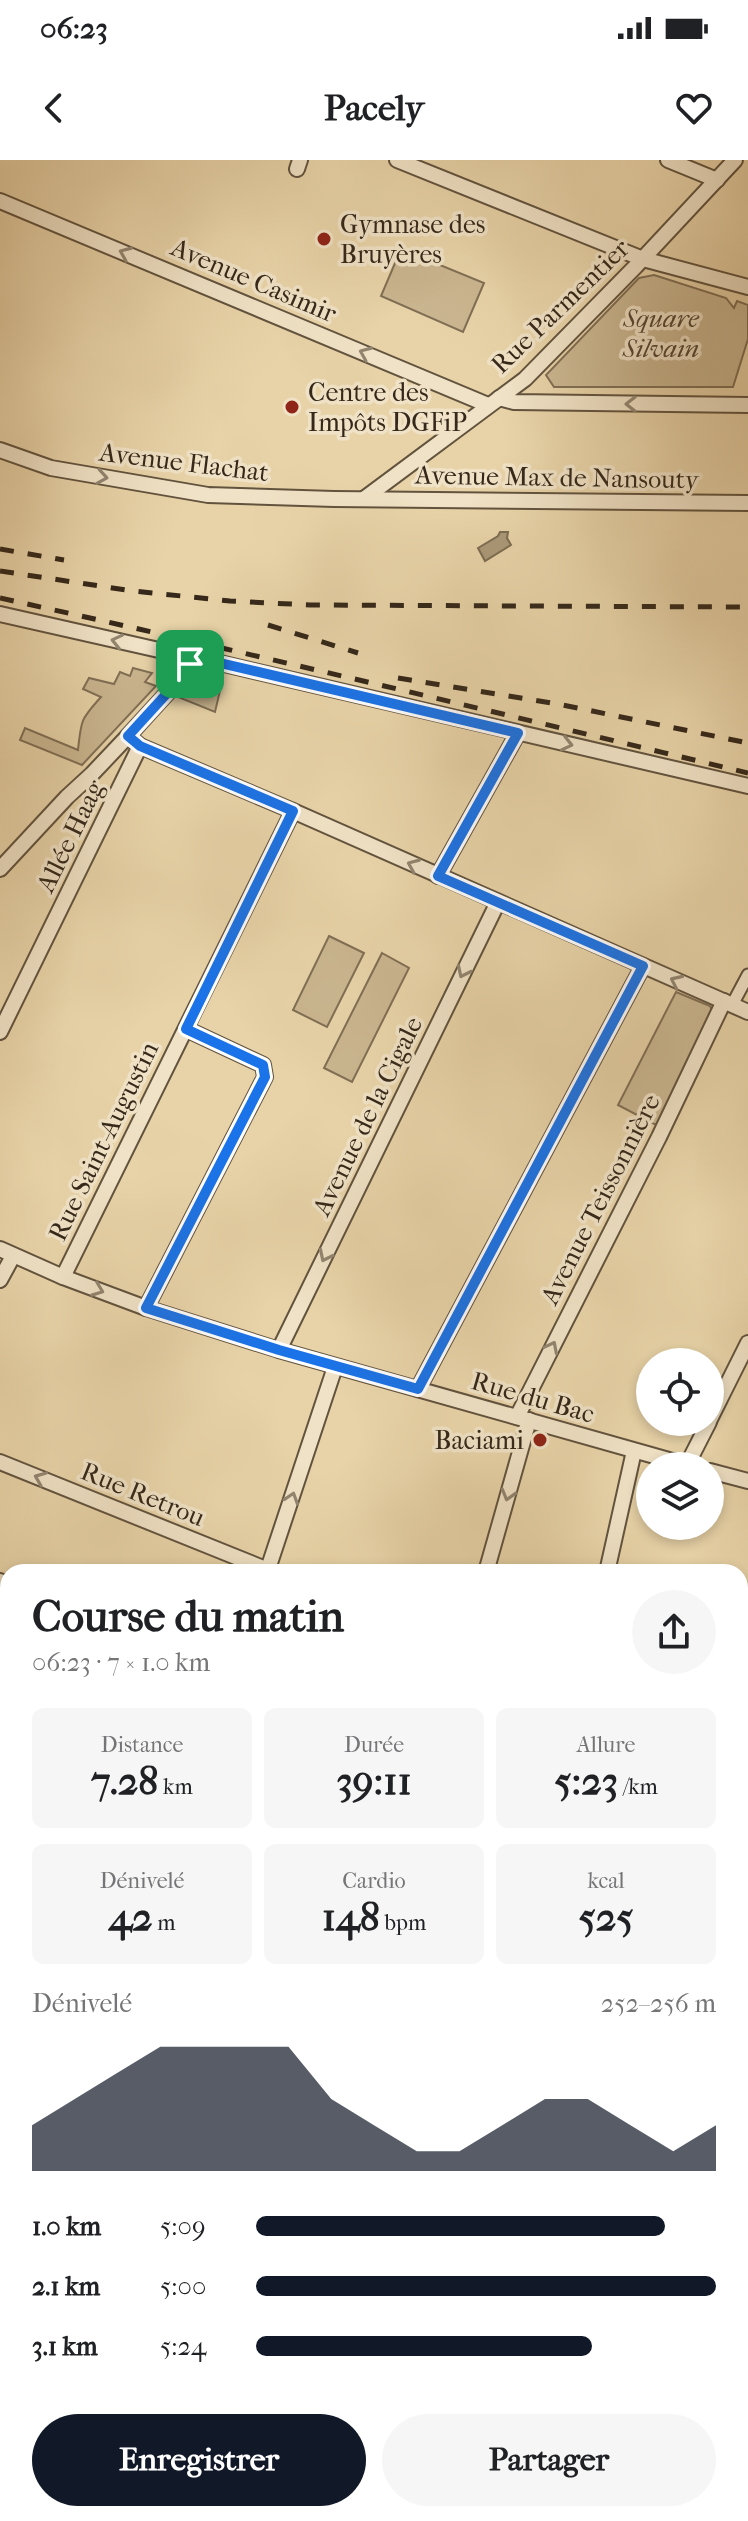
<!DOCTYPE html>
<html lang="fr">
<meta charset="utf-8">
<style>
:root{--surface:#fff;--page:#f6f6f6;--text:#202124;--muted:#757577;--accent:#111827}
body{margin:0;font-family:"IM FELL French Canon",serif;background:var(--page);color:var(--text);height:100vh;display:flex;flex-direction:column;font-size:30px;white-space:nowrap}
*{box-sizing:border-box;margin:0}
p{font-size:26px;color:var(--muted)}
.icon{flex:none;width:44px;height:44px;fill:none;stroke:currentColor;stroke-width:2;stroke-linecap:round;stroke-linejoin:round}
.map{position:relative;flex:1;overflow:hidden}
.panel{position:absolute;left:0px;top:1404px;width:748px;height:958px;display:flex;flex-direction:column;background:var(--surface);border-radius:24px 24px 0 0;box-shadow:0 4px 12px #0003}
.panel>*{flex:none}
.buttons{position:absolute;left:636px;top:1188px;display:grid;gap:16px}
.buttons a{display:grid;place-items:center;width:88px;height:88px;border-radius:50%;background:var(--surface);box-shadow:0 4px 12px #0003;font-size:40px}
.pin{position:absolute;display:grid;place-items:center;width:68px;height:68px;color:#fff;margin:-34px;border-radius:16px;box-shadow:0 4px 12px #0006}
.round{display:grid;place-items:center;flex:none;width:84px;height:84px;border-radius:42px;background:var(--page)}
.head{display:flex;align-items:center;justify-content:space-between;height:136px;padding:0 32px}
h1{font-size:44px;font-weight:700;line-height:60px}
.stats{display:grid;grid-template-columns:repeat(3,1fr);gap:12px;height:136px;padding:8px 32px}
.stats div{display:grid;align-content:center;border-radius:12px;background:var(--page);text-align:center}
.stats b{font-size:40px;font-weight:700}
.stats small{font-size:22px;font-weight:400}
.stats p{font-size:22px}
.chart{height:224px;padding:16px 32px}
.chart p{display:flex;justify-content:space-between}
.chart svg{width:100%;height:144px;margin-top:8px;fill:var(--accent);opacity:.7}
.cta{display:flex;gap:16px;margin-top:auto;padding:16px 32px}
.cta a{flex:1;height:92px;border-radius:48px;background:var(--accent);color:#fff;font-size:32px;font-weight:700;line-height:92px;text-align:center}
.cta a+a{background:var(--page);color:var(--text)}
ul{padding:0 32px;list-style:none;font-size:26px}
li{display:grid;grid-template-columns:128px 96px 1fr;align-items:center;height:60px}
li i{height:20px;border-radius:10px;background:var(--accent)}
.status{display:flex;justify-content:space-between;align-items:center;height:56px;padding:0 40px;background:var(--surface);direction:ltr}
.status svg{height:22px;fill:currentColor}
header{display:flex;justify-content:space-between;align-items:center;height:104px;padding:0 32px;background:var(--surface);font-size:36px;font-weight:700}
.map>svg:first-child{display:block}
.green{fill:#cab690;stroke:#806f55;stroke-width:2}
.water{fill:#ab9978;stroke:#7c6c52;stroke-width:2}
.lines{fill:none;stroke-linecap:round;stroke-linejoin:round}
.pedestrian-casing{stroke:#62533e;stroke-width:15}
.minor-casing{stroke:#62533e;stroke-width:18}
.secondary-casing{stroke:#35281a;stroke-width:24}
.pedestrian{stroke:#f0e2c6;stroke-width:11}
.minor{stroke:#f0e2c6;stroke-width:14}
.secondary{stroke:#f0e2c6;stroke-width:20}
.rail{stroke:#35281a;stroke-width:5;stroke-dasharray:14 14;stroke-linecap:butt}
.oneway{stroke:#928570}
.route-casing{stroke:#fff;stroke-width:16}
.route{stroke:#1a73e8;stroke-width:10}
.poi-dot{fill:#8f2418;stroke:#f0e2c6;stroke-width:3}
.labels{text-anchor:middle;stroke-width:7;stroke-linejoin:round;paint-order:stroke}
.poi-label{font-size:26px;fill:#35281a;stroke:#f0e2c6;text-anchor:start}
.street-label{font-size:26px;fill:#35281a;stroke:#f0e2c6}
.park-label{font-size:26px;font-style:italic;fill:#534432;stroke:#f0e2c6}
</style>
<div class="status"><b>06:23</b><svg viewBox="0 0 49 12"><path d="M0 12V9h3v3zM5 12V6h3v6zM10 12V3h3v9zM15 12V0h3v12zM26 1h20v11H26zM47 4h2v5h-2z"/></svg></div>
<header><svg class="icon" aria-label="back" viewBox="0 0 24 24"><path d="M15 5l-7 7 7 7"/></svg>Pacely<svg class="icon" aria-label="heart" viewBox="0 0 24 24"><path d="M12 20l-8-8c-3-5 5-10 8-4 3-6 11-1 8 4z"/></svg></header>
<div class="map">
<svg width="748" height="2361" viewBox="0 0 748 2361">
<rect width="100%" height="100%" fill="#e8d3a8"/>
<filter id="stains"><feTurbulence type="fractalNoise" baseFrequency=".0025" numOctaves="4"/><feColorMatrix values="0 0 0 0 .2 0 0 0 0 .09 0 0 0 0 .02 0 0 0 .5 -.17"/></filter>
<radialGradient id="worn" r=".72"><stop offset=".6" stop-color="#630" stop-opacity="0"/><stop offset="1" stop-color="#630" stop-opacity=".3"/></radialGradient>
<!-- green -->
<g class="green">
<polygon points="401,89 484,123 463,172 381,136"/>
<polygon points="654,115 726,138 734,148 737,141 748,145 748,179 733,227 554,227 546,215 639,118"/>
<path d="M133,508L152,513L145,522L156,526L82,605L20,580L25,568L78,590C81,560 81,559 101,537L83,529L89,518L114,524L120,512L130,516Z"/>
<polygon points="212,516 223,518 215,552 178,537 196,519"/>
<polygon points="329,776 364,793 327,867 293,850"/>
<polygon points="382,793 409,808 352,922 324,908"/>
<polygon points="676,832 710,846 713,853 656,965 618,945"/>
</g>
<!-- water -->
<polygon class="water" points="500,372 508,372 507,378 511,385 485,401 478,388 498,376"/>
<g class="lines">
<defs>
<polyline id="pedestrian" points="732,845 748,815"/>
<g id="minor">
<polyline points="397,0 643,99 748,127"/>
<polyline points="668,0 717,20"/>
<polyline points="297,9 300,0"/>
<polyline points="0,41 488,245"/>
<polyline points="499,238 514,242 748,245"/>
<polyline points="0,290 51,308 208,335 334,339 748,343"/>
<polyline points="365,338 525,219 636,106 735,0"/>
<polyline points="0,454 172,493 190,504 220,503 748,626"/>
<polyline points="128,576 140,586 293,651 748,852"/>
<polyline points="0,709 67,637 92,614 128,576 181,518 190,504"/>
<polyline points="438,716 518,573"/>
<polyline points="0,872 140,586"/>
<polyline points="0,1089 63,1117 146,1148 279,1190 690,1306"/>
<polyline points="63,1117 293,651"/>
<polyline points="0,1120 13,1096"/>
<polyline points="146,1148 265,917 263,905 186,869"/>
<polyline points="279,1190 498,742"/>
<polyline points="418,1229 643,806"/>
<polyline points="517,1257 659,977 724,841"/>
<polyline points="710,1259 748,1183"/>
<polyline points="0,1302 268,1410"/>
<polyline points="687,1305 709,1262"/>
<polyline points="710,1311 748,1321"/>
<polyline points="267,1412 335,1207"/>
<polyline points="486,1412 529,1260"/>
<polyline points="607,1412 634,1291"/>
<polyline points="0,1421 8,1425"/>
<polyline points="0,1522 8,1526"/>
<polyline points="740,1642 748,1642"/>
<polyline points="0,1722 8,1721"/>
<polyline points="740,1959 748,1933"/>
<polyline points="740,2179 748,2182"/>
<polyline points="740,2209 748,2215"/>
<polyline points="0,2230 8,2211"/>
<polyline points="478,2354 487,2361"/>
<polyline points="206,2361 209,2354"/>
<polyline points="349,2361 352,2354"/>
<polyline points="543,2361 548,2354"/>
</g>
<g id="secondary">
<polyline points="0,1840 8,1845"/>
<polyline points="719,2354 729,2361"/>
</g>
</defs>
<!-- pedestrian casing -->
<use href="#pedestrian" class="pedestrian-casing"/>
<!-- minor casing -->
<use href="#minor" class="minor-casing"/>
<!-- secondary casing -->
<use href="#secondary" class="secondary-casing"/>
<!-- pedestrian -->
<use href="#pedestrian" class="pedestrian"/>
<!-- minor -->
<use href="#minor" class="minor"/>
<!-- secondary -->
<use href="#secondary" class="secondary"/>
<!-- rail -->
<g class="rail">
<polyline points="0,389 64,400"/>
<polyline points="0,411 133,431 230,441 310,445 748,447"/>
<path d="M0,438C250,493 499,553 748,613"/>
<polyline points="268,465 358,493"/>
<polyline points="398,518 558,544 748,583"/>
</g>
</g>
<!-- one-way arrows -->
<defs><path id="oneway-chevron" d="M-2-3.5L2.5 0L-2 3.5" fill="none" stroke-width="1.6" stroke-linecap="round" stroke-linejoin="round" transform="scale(2)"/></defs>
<g class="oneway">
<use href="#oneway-chevron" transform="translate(125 93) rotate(-157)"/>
<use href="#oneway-chevron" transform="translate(365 193) rotate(-157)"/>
<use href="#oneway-chevron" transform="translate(631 244) rotate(-179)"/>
<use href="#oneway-chevron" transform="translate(102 317) rotate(9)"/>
<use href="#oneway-chevron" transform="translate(117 481) rotate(-167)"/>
<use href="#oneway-chevron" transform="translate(567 584) rotate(13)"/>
<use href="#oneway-chevron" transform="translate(413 705) rotate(-157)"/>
<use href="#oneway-chevron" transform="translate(463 812) rotate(116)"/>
<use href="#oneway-chevron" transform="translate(676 821) rotate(-155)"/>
<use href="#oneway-chevron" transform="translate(325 1096) rotate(116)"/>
<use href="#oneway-chevron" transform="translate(98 1130) rotate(21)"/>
<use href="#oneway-chevron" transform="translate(552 1187) rotate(-63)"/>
<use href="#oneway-chevron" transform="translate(40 1318) rotate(-158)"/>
<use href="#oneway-chevron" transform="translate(508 1335) rotate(106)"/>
<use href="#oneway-chevron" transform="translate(292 1338) rotate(-72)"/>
</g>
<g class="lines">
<defs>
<polygon id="route" points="220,503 518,573 438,716 643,806 418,1229 279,1190 146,1148 265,917 263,905 186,869 293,651 140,586 128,576 181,518 190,504"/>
</defs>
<!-- route casing -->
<use href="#route" class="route-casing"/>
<!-- route -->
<use href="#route" class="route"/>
</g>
<!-- markers -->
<g class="poi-dot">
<circle cx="324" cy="79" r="8"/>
<circle cx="292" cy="247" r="8"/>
<circle cx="540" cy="1280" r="8"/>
</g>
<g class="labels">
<!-- poi labels -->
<g class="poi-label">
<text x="340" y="73">Gymnase des<tspan x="340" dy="30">Bruyères</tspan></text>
<text x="308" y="241">Centre des<tspan x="308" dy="30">Impôts DGFiP</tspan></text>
<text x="524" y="1289" text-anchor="end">Baciami</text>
</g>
<!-- street labels -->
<g class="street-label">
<text transform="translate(254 120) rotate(23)" y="9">Avenue Casimir</text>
<text transform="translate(560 146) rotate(-44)" y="9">Rue Parmentier</text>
<text transform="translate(184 302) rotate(7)" y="9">Avenue Flachat</text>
<text transform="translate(557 317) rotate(1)" y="9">Avenue Max de Nansouty</text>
<text transform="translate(70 676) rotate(-64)" y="9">Allée Haag</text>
<text transform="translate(367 956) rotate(-64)" y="9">Avenue de la Cigale</text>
<text transform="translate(103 981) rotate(-64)" y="9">Rue Saint-Augustin</text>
<text transform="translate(600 1039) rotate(-63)" y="9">Avenue Teissonnière</text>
<text transform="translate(533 1237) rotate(16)" y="9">Rue du Bac</text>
<text transform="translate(143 1334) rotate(22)" y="9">Rue Retrou</text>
</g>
<!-- park labels -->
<g class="park-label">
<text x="661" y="167">Square<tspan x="661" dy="30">Silvain</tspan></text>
</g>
</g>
<rect width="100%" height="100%" filter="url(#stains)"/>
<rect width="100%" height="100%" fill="url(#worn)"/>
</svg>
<div class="buttons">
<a><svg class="icon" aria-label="locate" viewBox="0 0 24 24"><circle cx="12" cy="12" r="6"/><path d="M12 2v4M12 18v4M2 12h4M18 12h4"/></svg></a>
<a><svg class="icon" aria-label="layers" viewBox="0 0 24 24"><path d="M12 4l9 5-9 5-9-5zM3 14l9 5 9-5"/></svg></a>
</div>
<div class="pin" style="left:190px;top:504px;background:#1e9e55"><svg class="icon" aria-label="arrive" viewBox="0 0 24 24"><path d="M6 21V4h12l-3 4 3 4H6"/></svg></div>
<section class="panel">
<div class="head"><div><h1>Course du matin</h1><p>06:23 · 7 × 1.0 km</p></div><a class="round"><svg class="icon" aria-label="share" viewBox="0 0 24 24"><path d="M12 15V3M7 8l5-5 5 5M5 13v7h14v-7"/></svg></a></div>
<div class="stats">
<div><p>Distance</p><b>7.28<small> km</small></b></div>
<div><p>Durée</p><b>39:11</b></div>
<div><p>Allure</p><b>5:23<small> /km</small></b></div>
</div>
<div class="stats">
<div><p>Dénivelé</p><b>42<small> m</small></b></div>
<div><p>Cardio</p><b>148<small> bpm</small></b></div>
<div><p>kcal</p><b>525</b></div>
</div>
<div class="chart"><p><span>Dénivelé</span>252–256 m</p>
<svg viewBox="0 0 160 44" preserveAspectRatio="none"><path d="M0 44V30L10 22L20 14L30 6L40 6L50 6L60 6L70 22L80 30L90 38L100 38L110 30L120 22L130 22L140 30L150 38L160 30V44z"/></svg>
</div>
<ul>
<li><b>1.0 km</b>5:09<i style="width:89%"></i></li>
<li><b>2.1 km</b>5:00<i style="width:100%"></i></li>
<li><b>3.1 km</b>5:24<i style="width:73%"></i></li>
</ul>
<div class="cta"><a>Enregistrer</a><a>Partager</a></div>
</section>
</div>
